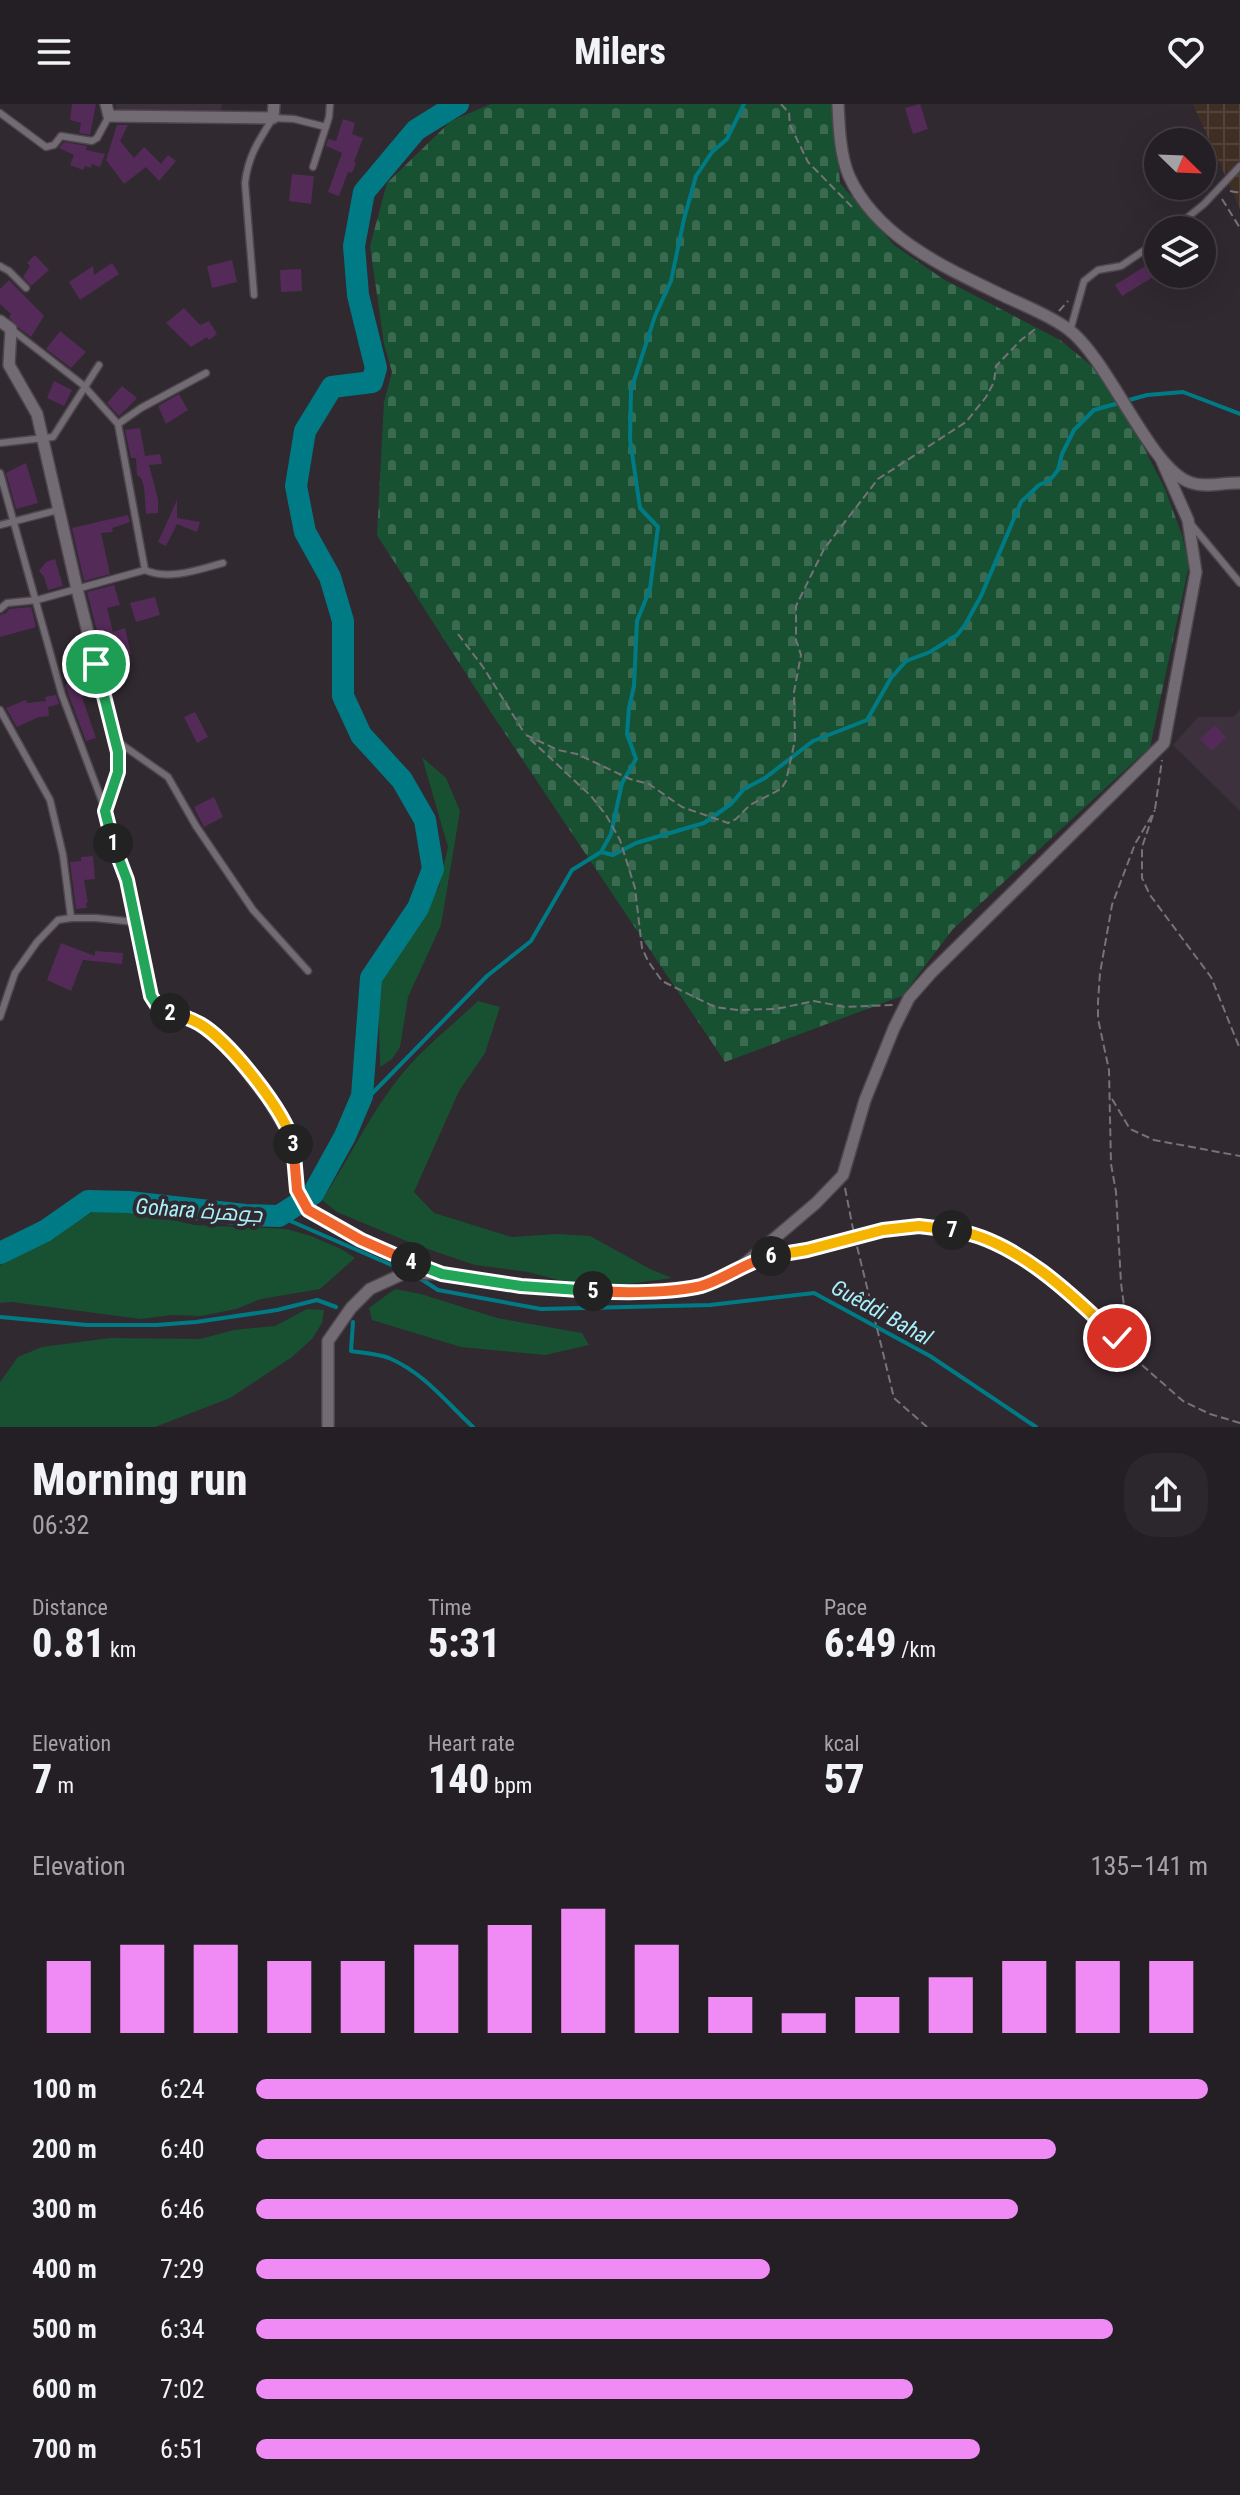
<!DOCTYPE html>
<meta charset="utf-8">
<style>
:root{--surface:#241f24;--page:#2c272c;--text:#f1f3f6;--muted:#a3a2a6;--line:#413d41;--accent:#f08bf6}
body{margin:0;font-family:"Roboto Condensed",Cairo,sans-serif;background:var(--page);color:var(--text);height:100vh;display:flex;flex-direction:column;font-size:30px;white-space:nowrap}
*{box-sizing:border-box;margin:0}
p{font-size:26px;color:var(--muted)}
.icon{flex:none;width:44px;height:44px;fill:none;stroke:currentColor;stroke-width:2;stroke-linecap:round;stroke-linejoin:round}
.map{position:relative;height:1323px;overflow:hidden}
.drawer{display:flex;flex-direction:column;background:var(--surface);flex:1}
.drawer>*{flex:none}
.needle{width:52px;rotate:113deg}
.tools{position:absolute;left:1144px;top:24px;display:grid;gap:16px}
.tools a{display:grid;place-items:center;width:72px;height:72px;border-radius:50%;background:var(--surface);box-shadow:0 8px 32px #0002,0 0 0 2px var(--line);font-size:40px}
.pin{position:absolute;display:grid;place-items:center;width:68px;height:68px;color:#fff;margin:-34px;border:4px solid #fff;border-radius:50%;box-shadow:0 2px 8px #0007}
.km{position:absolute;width:40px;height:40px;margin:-20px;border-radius:50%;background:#222;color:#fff;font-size:22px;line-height:40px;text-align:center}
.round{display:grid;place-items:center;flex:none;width:84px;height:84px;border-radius:32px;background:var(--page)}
.overview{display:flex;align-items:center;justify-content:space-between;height:136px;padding:0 32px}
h1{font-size:44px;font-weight:800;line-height:60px}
.stats{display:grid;grid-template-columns:repeat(3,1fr);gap:12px;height:136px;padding:8px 32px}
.stats div{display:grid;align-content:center}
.stats b{font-size:40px;font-weight:800}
.stats small{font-size:22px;font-weight:400}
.stats p{font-size:22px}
.chart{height:224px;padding:16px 32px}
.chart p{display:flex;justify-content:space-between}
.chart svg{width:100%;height:144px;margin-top:8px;stroke:var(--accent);stroke-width:6}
ul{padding:0 32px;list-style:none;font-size:26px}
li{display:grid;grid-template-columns:128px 96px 1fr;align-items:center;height:60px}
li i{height:20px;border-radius:10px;background:var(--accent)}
header{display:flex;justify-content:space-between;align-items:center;height:104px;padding:0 32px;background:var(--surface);font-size:36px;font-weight:800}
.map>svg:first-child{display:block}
.industrial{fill:url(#industrial-grid)}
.built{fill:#3c313d}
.grass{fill:#185132}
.cemetery{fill:url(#cemetery-stones)}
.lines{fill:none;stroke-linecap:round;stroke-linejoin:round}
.stream{stroke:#007b86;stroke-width:4}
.river{stroke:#007b86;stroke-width:22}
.building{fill:#542a58}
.lane-casing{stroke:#4d474d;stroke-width:9}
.street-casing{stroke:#4d474d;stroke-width:14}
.path{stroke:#777278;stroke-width:2;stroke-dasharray:8 4;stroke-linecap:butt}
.lane{stroke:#726b73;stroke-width:6}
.street{stroke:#726b73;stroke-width:11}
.split-1-casing{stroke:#fff;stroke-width:16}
.split-2-casing{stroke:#fff;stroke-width:16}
.split-3-casing{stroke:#fff;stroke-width:16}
.split-4-casing{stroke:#fff;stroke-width:16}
.split-5-casing{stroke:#fff;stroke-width:16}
.split-6-casing{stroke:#fff;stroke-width:16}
.split-7-casing{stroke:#fff;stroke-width:16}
.split-8-casing{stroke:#fff;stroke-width:16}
.split-1{stroke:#22a559;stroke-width:10}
.split-2{stroke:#22a559;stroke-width:10}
.split-3{stroke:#f5b400;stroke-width:10}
.split-4{stroke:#f0652b;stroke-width:10}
.split-5{stroke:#22a559;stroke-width:10}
.split-6{stroke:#f0652b;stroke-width:10}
.split-7{stroke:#f5b400;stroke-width:10}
.split-8{stroke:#f5b400;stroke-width:10}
.labels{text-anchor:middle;stroke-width:8;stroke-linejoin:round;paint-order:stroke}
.water-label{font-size:22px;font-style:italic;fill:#a9f1fa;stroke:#302930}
</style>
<header><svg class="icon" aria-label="menu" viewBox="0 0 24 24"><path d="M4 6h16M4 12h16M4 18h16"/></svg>Milers<svg class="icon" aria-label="heart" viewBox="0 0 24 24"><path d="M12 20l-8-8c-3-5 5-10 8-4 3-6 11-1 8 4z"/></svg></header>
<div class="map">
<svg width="1240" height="1323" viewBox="0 0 1240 1323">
<defs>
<pattern id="industrial-grid" width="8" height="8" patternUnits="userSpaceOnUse" patternTransform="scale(2)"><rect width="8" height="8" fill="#402f25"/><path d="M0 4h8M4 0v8" fill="none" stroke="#53433a"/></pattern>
<pattern id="cemetery-stones" width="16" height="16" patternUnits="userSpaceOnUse" patternTransform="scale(2)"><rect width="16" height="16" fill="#185132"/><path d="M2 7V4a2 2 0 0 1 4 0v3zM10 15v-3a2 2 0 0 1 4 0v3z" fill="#3a6a50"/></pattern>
</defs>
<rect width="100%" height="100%" fill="#302930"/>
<!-- industrial -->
<polygon class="industrial" points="1193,0 1240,0 1240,105"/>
<!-- built -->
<g class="built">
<polygon points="116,0 222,0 221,8 116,7"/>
<polygon points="1240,606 1240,707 1173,641 1198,613 1233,613"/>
</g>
<!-- grass -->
<g class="grass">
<polygon points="422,653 446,674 460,707 441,821 408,893 400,943 392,955 380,963 378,876 439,783 448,743"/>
<path d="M478,897L500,903L485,949L459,987L414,1088L434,1109L512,1133L557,1130L590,1132L650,1165L672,1174L628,1180L570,1179L528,1168L475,1161L416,1141L337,1108L322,1096C350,1054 370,1009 402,970C424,943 453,921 478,897Z"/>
<polygon points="136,1107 194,1121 286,1125 311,1132 341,1145 355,1154 320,1185 261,1195 236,1205 201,1212 171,1211 141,1215 12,1198 0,1199 0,1161 93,1108"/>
<polygon points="395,1185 421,1190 497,1214 582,1229 589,1241 545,1251 461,1243 372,1216 369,1204"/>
<polygon points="307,1205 324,1206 322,1219 312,1235 292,1253 230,1294 155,1323 0,1323 0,1278 18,1253 42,1243 110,1234 200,1235 234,1226 275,1222"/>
</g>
<!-- cemetery -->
<polygon class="cemetery" points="491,0 834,0 840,79 894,141 943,175 1060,236 1093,263 1135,326 1165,385 1182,431 1189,461 1150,643 953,825 902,892 725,958 490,607 377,431 384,298 392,268 384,240 370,142 387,79 451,17"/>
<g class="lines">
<!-- stream -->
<g class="stream">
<polyline points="601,748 613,751 636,739 704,719 731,700 744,685 765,674 813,637 867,616 891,574 906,557 930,548 957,531 965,521 981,492 1021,398 1039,381 1050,376 1058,366 1062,350 1074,326 1094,306 1147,291 1183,288 1240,310"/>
<polyline points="356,1006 487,872 531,837 572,766 601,748 611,730 622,679 636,655 627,630 629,604 634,582 637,517 650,485 658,423 640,404 630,335 631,286 655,212 671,177 684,115 696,72 712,48 727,35 744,0"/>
<polyline points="279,1112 403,1166"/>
<polyline points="418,1173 438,1186 541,1205 710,1201 814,1189 930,1252 1036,1323"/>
<polyline points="0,1213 87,1221 156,1221 196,1218 277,1206 317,1196 336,1203"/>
<path d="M353,1218L351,1247C363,1249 378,1250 389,1254C424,1269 446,1298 473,1323"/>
</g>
<!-- river -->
<polyline class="river" points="0,1149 45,1127 88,1097 129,1098 245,1111 279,1112 313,1090 345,1032 362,992 371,874 418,804 433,765 425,716 402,676 361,631 343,592 343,517 330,473 305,428 296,382 305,327 332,283 372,278 376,264 358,191 354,142 364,88 416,26 458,0"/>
</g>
<!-- building -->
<g class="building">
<polygon points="72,0 96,0 90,31 79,29 81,19 70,16"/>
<polygon points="920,0 928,25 913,30 905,4"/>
<polygon points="343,15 355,19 352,30 363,34 354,58 356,59 352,69 348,68 339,92 328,88 342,49 326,42 328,35 336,37"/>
<polygon points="117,21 128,21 120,37 134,54 144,43 161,60 168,51 176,57 159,77 146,63 124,80 106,56"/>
<polygon points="64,38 87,42 86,46 105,50 100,63 92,60 91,64 85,62 83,66 70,61 74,51 59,44"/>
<polygon points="292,70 314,72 311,100 289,97"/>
<polygon points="35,151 49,166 31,182 23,173 30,162 27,159"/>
<polygon points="232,156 237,178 212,184 207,162"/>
<polygon points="1152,158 1158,170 1122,192 1115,181"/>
<polygon points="112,159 119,170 80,196 69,178 93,162 94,171"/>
<polygon points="301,165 302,187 281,188 280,166"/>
<polygon points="9,176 44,212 31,233 19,224 9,213 11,210 0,200 0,185"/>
<polygon points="184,204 200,221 209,217 217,230 209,236 207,233 191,243 166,219"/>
<polygon points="60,227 86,248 71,264 46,245"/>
<polygon points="54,277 72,286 64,302 47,294"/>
<polygon points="122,282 137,294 119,312 107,299"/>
<polygon points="179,290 188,306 166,320 158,302"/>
<polygon points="140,324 145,352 160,350 162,360 149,361 158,395 158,409 146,410 144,383 141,374 137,371 136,354 131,354 125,326"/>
<polygon points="26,359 38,399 16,405 6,369"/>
<polygon points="177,396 177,414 200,418 197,428 177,420 166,442 158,438"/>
<polygon points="128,411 130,418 112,424 113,428 101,429 110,470 84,477 72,424"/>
<polygon points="55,455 63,482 48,486 44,473 39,467 46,458"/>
<polygon points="114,481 120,501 107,504 113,528 125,524 131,550 105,558 87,488"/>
<polygon points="155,493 160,511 136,518 130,499"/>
<polygon points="31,503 36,523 0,533 0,511 6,509 9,505"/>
<polygon points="77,577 80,586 83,585 84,592 82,593 96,634 86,637 65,581"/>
<polygon points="56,591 59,600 48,603 49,612 39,613 17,623 6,604 26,596 27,599 46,597 45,593"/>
<polygon points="195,608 208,633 197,639 184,613"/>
<polygon points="1215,621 1226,633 1212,647 1200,635"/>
<polygon points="214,693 223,713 204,723 194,703"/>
<polygon points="93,752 95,775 84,776 88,798 86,799 87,804 76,805 70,758 81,757 81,753"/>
<polygon points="61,839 95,852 95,847 123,849 122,860 83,856 71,887 47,876"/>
</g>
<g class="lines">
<defs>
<g id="lane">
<polyline points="0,9 46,43 54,41 61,32 92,37 97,34 109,12"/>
<polyline points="313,63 329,13 330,0"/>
<polyline points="1172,126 1204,100 1240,62"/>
<polyline points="0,162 9,167 26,184"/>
<path d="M254,191L245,79C248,52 259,36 273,14L294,15L326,23"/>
<path d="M11,225L83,281L118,320L145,466C169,477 200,465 223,459"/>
<polyline points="1070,227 1084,177 1098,166 1121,162 1158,137"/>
<polyline points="118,320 141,304 206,269"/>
<polyline points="0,339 53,333 99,261"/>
<polyline points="0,369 62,591 105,705"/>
<polyline points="1190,419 1240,479"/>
<polyline points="0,421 58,406"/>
<polyline points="0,505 7,499 37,496 145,466"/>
<polyline points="0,606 50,696 63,751 71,814 96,814 135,818"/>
<polyline points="118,638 168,673 196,722 253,806 308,867"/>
<polyline points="0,913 15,869 37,838 58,816 71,814"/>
</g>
<g id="street">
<polyline points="106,0 109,12 273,14 274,0"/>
<path d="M838,0C839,22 840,51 849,72C877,134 946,164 1004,192C1025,202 1049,211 1068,225C1110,256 1150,367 1192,379C1208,384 1224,378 1240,379"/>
<polyline points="0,217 11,225 9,261 37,310 77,485 118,648 118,668 105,707 115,748 127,776 151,892 160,906 201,921 231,947 268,995 292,1035 297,1086 308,1106 361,1136 433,1167"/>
<polyline points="328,1323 328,1237 351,1204 370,1185 405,1169 442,1170 521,1182 627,1189 702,1182 742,1162 816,1099 843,1071 865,996 894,924 909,894 931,869 1164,639 1196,468 1188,416 1161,355"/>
</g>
</defs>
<!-- lane casing -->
<use href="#lane" class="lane-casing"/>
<!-- street casing -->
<use href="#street" class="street-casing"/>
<!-- path -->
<g class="path">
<polyline points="781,0 789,9 790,21 808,58 853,104"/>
<polyline points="1230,87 1240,89"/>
<polyline points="1222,95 1240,124"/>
<polyline points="1059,207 1068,197"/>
<polyline points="458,530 483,563 525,630"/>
<polyline points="526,631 558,646 577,650 630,675 649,680 682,703 728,719 736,715 750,701 781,685 786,677 795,636 794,588 801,551 796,536 796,502 824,445 878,375 966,318 986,293 994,278 996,262 1021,236 1038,223"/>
<polyline points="530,635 591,692 606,711 620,736 635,784 642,844 648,857 662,877 715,903 738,906 776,905 814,897 845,903 893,901"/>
<polyline points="1155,705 1162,656"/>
<polyline points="1153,711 1142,743 1142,774 1150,791 1211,873 1240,945"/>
<polyline points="1112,995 1130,1025 1154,1036 1240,1052"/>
<polyline points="845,1084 854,1130 894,1294 927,1323"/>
<polyline points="773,1151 807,1146 883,1126 919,1122 969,1128 1020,1153 1068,1186 1117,1234 1134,1254 1183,1297 1210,1310 1240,1319"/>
<polyline points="1130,1247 1121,1179 1116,1088 1111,1060 1109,966 1098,915 1098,898 1100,869 1112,801 1135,740 1155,706"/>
</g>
<!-- lane -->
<use href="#lane" class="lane"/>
<!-- street -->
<use href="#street" class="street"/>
</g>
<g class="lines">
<defs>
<polyline id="split-1" points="96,560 118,648 118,668 105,707 113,739"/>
<polyline id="split-2" points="113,739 127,776 151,892 160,906 170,909"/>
<path id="split-3" d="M170,909C180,911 191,915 200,920C229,937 285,1007 293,1040"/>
<polyline id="split-4" points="293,1040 297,1086 308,1106 361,1136 411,1158"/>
<polyline id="split-5" points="411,1158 442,1170 521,1182 593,1187"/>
<path id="split-6" d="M593,1187C623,1189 672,1189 701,1182C725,1175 746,1158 771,1152"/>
<polyline id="split-7" points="771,1152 807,1146 883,1126 919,1122 952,1126"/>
<path id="split-8" d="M952,1126C1014,1134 1074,1192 1117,1234"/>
</defs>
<!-- split-1 casing -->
<use href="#split-1" class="split-1-casing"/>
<!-- split-2 casing -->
<use href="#split-2" class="split-2-casing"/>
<!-- split-3 casing -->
<use href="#split-3" class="split-3-casing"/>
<!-- split-4 casing -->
<use href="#split-4" class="split-4-casing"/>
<!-- split-5 casing -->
<use href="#split-5" class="split-5-casing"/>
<!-- split-6 casing -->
<use href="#split-6" class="split-6-casing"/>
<!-- split-7 casing -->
<use href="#split-7" class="split-7-casing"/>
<!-- split-8 casing -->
<use href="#split-8" class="split-8-casing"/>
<!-- split-1 -->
<use href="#split-1" class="split-1"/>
<!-- split-2 -->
<use href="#split-2" class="split-2"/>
<!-- split-3 -->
<use href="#split-3" class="split-3"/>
<!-- split-4 -->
<use href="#split-4" class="split-4"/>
<!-- split-5 -->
<use href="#split-5" class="split-5"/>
<!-- split-6 -->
<use href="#split-6" class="split-6"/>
<!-- split-7 -->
<use href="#split-7" class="split-7"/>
<!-- split-8 -->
<use href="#split-8" class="split-8"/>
</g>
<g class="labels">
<!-- water labels -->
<g class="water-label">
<text transform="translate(199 1106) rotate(4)" y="8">Gohara جوهرة</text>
<text transform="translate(882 1208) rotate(29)" y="8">Guêddi Bahal</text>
</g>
</g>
</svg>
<div class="tools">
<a><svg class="needle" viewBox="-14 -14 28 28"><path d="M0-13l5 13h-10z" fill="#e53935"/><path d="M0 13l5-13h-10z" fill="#a3a2a6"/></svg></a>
<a><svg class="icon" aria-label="layers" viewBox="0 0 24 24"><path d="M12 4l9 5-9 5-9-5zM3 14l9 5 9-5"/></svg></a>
</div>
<div class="pin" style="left:96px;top:560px;background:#1e9e55"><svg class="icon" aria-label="arrive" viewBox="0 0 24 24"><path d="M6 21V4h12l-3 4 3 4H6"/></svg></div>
<div class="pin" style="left:1117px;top:1234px;background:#d93025"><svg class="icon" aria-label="check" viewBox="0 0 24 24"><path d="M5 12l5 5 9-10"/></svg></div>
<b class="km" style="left:113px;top:739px">1</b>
<b class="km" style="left:170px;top:909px">2</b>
<b class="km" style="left:293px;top:1040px">3</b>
<b class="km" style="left:411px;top:1158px">4</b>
<b class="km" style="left:593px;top:1187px">5</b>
<b class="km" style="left:771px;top:1152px">6</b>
<b class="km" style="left:952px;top:1126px">7</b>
</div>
<section class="drawer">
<div class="overview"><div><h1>Morning run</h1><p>06:32</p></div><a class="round"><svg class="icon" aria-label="share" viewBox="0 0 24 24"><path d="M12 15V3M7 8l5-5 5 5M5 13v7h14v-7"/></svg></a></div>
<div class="stats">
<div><p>Distance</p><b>0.81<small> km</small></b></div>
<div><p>Time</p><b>5:31</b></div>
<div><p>Pace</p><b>6:49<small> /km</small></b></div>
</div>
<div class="stats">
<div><p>Elevation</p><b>7<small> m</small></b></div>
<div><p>Heart rate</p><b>140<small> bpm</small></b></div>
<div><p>kcal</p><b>57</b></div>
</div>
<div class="chart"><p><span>Elevation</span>135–141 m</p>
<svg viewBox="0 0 160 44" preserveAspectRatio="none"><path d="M5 44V22M15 44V17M25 44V17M35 44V22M45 44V22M55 44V17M65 44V11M75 44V6M85 44V17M95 44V33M105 44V38M115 44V33M125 44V27M135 44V22M145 44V22M155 44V22"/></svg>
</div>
<ul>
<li><b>100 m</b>6:24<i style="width:100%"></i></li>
<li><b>200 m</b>6:40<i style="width:84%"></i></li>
<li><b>300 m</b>6:46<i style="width:80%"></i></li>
<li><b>400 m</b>7:29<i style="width:54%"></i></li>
<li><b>500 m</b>6:34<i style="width:90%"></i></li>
<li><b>600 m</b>7:02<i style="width:69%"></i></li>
<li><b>700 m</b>6:51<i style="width:76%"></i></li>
</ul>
</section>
